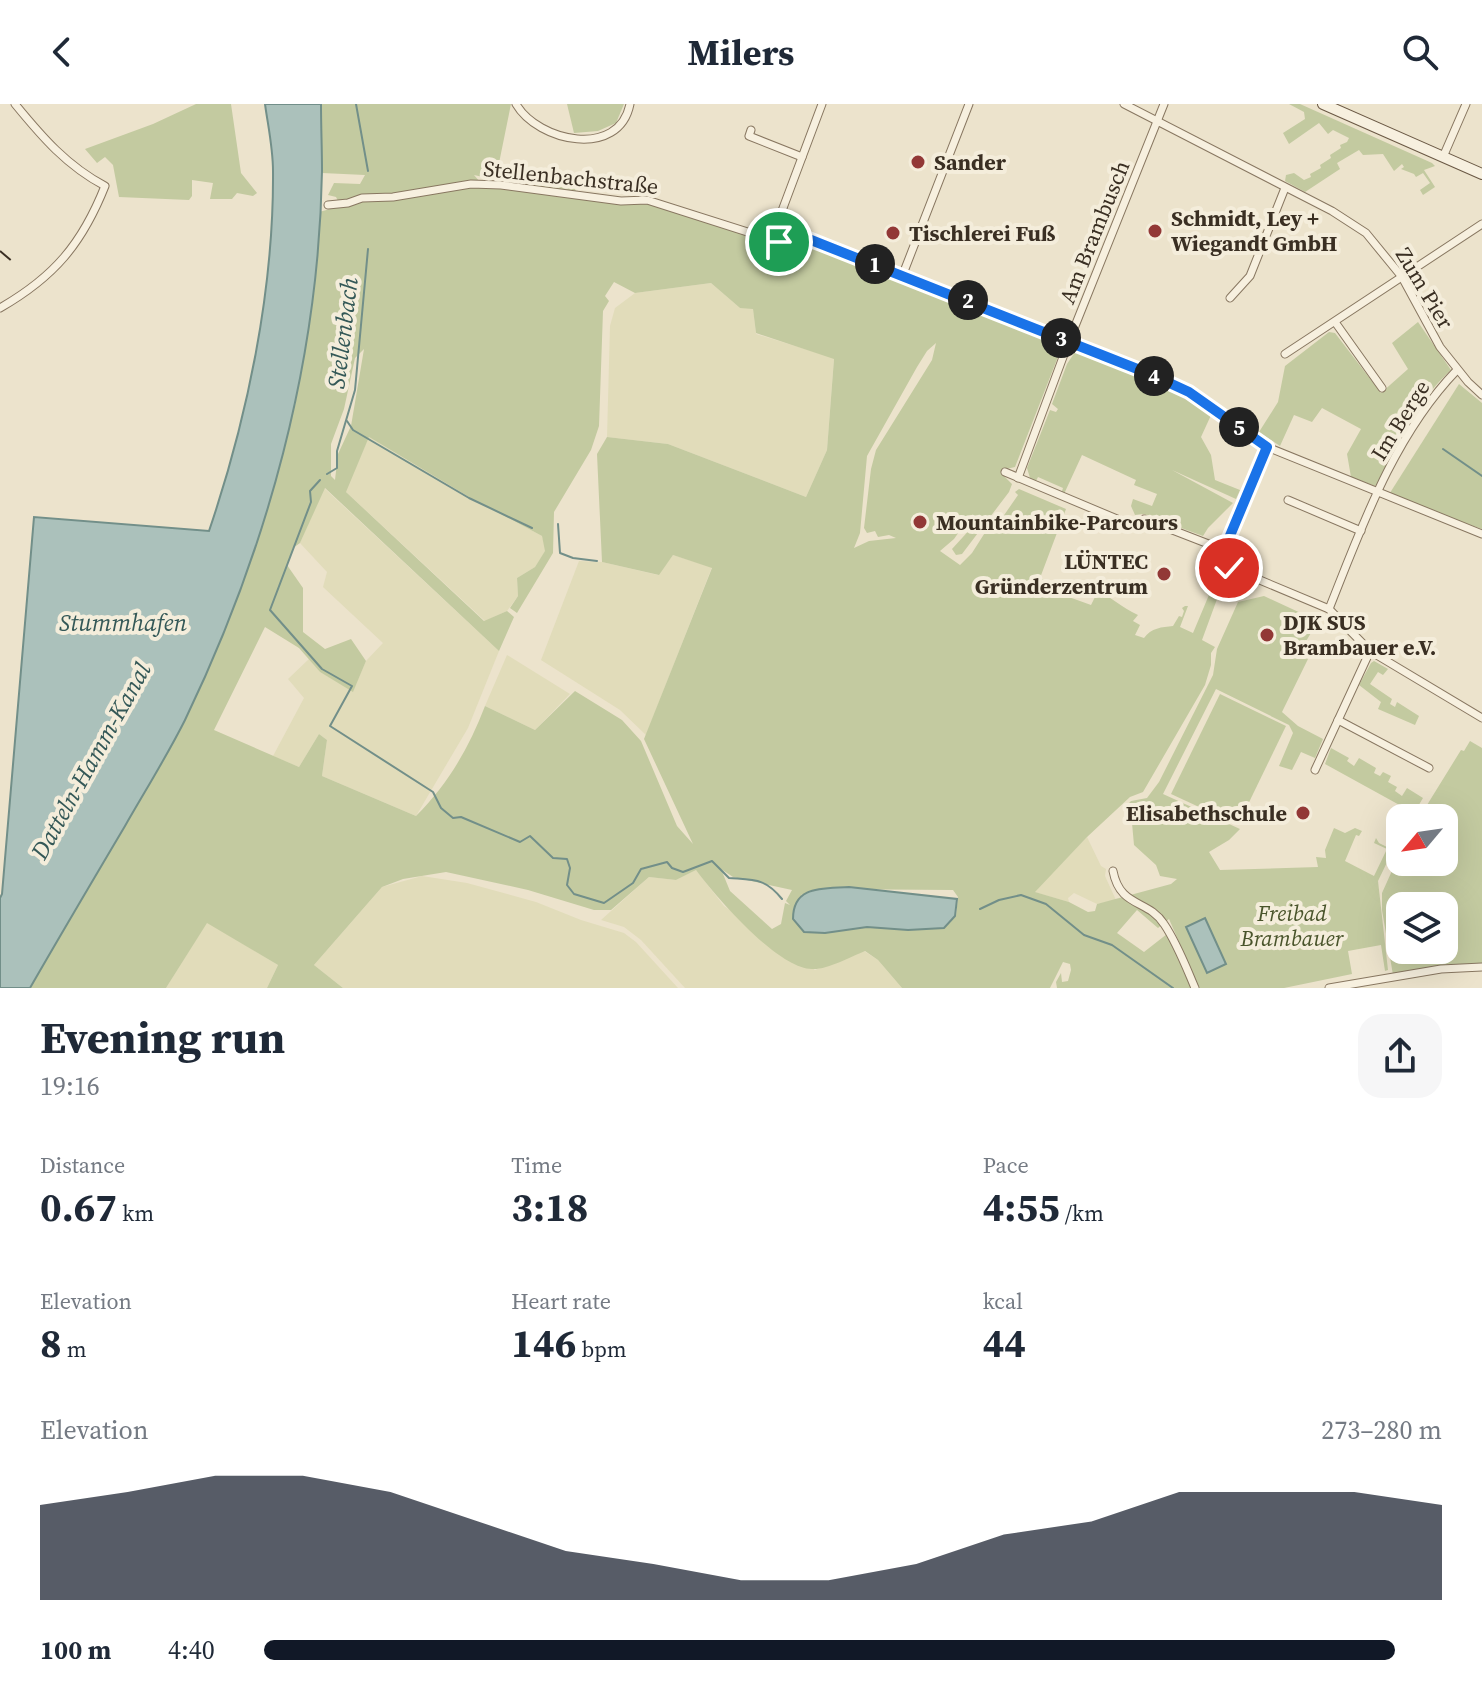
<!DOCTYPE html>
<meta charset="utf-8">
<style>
:root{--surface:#fff;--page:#f6f6f7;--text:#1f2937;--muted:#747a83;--accent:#111827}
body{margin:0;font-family:"Source Serif 4",serif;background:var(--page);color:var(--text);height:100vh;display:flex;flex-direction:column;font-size:30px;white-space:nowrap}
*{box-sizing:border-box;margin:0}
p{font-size:26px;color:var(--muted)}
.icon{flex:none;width:44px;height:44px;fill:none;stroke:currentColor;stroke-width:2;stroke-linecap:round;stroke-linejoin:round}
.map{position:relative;height:884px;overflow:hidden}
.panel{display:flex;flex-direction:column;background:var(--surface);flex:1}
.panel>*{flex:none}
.needle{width:52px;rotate:241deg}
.fabs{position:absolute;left:1386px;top:700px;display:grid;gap:16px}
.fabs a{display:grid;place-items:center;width:72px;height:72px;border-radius:16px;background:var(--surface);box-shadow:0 8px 32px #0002;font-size:40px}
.pin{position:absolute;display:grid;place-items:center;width:68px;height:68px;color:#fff;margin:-34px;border:4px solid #fff;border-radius:50%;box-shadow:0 2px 8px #0007}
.km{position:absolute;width:40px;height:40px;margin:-20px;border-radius:50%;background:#222;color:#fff;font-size:22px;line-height:40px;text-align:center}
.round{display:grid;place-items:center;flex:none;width:84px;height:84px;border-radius:24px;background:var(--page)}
.summary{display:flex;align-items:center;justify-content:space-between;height:136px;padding:0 40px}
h1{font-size:44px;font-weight:700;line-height:60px}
.metrics{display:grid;grid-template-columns:repeat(3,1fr);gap:12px;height:136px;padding:8px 40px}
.metrics div{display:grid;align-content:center}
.metrics b{font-size:40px;font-weight:700}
.metrics small{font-size:22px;font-weight:400}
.metrics p{font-size:22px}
.chart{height:224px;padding:16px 40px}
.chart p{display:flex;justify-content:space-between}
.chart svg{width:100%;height:144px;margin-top:8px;fill:var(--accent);opacity:.7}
ul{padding:0 40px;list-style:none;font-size:26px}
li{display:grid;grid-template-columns:128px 96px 1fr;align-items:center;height:60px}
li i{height:20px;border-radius:10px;background:var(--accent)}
header{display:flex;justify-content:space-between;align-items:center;height:104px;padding:0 40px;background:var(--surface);font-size:36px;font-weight:700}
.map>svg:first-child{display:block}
.farmland{fill:#e1dcba}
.green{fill:#c3caa0;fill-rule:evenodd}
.water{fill:#abc1bb;stroke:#728f89;stroke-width:2}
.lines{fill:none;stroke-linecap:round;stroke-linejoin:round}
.stream{stroke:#728f89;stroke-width:2}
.street-casing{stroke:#887761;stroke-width:9}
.secondary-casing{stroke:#6a5844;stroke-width:12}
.street{stroke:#f7f0df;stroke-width:7}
.secondary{stroke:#f7f0df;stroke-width:10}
.rail{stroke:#3a2f23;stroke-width:2;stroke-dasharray:14 14;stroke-linecap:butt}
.route-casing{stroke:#fff;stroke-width:16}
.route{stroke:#1a73e8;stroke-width:10}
.poi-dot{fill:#923836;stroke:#f4eddb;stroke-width:3}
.labels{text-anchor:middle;stroke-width:8;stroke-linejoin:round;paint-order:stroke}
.poi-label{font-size:22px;font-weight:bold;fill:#3a2f23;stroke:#f4eddb;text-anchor:start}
.street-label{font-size:22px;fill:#3a2f23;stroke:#f4eddb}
.park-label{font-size:22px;font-style:italic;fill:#49542b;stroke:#f4eddb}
.water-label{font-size:24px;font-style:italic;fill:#345857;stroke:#f4eddb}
</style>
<header><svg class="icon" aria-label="back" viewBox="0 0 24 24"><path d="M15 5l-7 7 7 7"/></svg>Milers<svg class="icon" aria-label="search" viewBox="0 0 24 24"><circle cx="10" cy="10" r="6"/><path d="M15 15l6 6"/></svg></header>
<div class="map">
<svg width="1482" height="884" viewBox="0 0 1482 884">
<rect width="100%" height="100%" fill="#ece3cc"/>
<!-- farmland -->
<g class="farmland">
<polygon points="711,179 740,204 753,204 756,230 834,254 827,346 806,393 668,340 607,333 610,222 615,204 635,189"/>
<polygon points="369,333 469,393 542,432 546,446 535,463 517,474 518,492 507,507 485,517 345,387"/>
<polygon points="324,384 499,547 468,624 416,712 322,672 327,636 319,630 299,663 273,652 304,594 288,575 309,555 320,568 353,587 366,557 383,539 323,483 327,468 300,439"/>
<polygon points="673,451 712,463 646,631 620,606 541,556 579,457 602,458 658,471"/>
<polygon points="507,551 570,590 535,626 485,602"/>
<polygon points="1087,733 1101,762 1106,765 1105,772 1116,796 1097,800 1074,789 1068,794 1069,798 1034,788"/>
<polygon points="696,766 724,802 815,866 864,847 878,856 902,884 685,884 641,836 624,823 601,816 649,773 676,776"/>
<polygon points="422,772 467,779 536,798 581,816 624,829 636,838 678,884 343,884 314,861 382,783"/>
<polygon points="207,818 278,861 267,884 166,884"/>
</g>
<!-- green -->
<g class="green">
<polygon points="196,0 231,0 241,69 257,89 253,92 237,89 232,95 210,95 213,79 192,76 192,92 189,96 119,93 113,61 105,53 97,59 85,45 153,20"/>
<path d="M321,0H511L498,64L483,73L474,71L480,78L519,85L523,68L571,77L576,87L663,103L771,139H804L1054,236L1061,245L1015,363L1006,365L1003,371L1012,380L1009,388L962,450L956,451L952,445L973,422L968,415L954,435L940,447L960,461L972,449L986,427L991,430L1018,391L1015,388L1019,385L1066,405L1040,474L1056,481L1055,488L1091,501L1098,487C1114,495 1121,503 1138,511L1133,517L1140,521L1135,531L1144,534C1151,524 1162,523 1173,522L1179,512L1182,513L1184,507L1182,504L1185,502H1188L1180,523L1193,529L1214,479L1220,487L1202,536L1215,543L1211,549V561L1205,581L1143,688L1130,693L1087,733L1035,788L1069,798L1088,808L1095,807L1097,800L1171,780L1177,775L1160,772L1156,761L1134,741L1132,719L1141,715L1130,712L1124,704L1131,697L1147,694L1159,678L1213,571L1217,545L1238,498L1264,492L1318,517L1299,549L1308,555L1282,608L1298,622L1323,635L1315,654L1301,648L1292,666L1279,662L1293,629L1289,621L1216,585L1163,690L1240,725L1229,736L1209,748L1220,766L1318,763L1316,753L1326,754L1325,746L1334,724L1345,729L1355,724L1362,727L1359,732L1356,731L1345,757L1374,772L1387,745L1374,739L1376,734L1379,739L1393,746L1378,777L1388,866L1385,867L1381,841L1348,847L1352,870L1284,884H1199L1169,815L1158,824L1137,806L1117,829L1144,848L1167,830L1195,884H1057L1056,878L1061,869L1062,878L1068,877L1071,866L1070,860L1063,858L1050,884H902L878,856L865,847C850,853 827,866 812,865C777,864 717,794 696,766L676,776L649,773L611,806H594L528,786L446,768L403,775L382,783L314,861L343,884H267L278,861L207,819L166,884H30L59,833L295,302L311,202L319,108L334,104L338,97L336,93L328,91L334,79L360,80L365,71L322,69ZM614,178L635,189L711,179L740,204L753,205L756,229L834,255L827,346L806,393L668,340L607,333L597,350L602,458L659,471L673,451L712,464L644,635L693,740L677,722L641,637L622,616L575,587L535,626L485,602C469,644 448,680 416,712L322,672L327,636L319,630L299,663L214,626L265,523L299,544L320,568L353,588L366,557L351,535L325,545L303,528V484L287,461L293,444L300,439L325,384L499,547L514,513L507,507L484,517L346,388L369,333L469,393L542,432L545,447L535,463L517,474L518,492L510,504L517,509L553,449L554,408L591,346L599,322L603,207L609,197L605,192ZM936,239L932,256L876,346L871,365L864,424L867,429L875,427L878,433L889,431L896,434L869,437L854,444L860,429L867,352L917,263L927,247ZM364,245L351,322L338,350L335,376L331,372V340L344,305L355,254ZM721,765L733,773L792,786L786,797L790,801L785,799L781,820L772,825L730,787ZM818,785L953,786L958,793L956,812L944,824H850L825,829L801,791Z"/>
<polygon points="567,0 624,0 616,19 598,27 574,29"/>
<polygon points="1289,0 1300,0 1432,59 1435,62 1424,66 1435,83 1423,91 1420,86 1430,79 1423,69 1416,73 1414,70 1401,65 1404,63 1402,60 1394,67 1383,50 1363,51 1359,46 1337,59 1340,65 1305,88 1285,77 1286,71 1294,69 1304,76 1311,73 1310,70 1321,64 1320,61 1331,54 1330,51 1341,44 1340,41 1347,38 1349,34 1333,26 1328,30 1319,19 1289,40 1283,29 1305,15 1304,8"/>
<path d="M1418,218L1451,266C1419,295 1395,338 1380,378L1375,382L1351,373L1347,350L1361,325L1322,304L1312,318L1294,311L1280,342L1259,328L1278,298L1285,262L1329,228L1335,229L1381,289L1408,265L1392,239Z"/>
<polygon points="1075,248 1084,249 1190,292 1212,309 1201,333 1211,351 1215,376 1240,386 1236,395 1172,366 1233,399 1208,424 1203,432 1143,410 1135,411 1131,402 1133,395 1152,402 1157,390 1134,381 1136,376 1082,351 1064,390 1061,390 1063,384 1038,373 1036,377 1030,374 1027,364 1050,306 1056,308 1058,305 1052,300 1067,260"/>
<polygon points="1459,280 1482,299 1482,425 1388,392"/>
<polygon points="1374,557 1388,565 1383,571 1378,568 1370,580 1392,595 1390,600 1395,603 1397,598 1419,612 1415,621 1378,605 1381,598 1359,581 1371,559"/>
<polygon points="1220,590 1286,622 1238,721 1171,690"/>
<path d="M1470,637L1482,644V860L1393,871L1382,806V789L1400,749V758H1444V714H1419L1461,646L1464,647ZM1400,802H1444V846H1400Z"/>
<polygon points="1331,644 1349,654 1347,657 1354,662 1359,654 1376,664 1374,669 1380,672 1383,668 1391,672 1388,678 1397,683 1395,687 1402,692 1407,684 1423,694 1414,709 1325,660"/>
</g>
<!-- water -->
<g class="water">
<path d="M265,0H321C321,22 322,45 322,67C319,257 267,446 185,616C167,652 145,687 125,722C93,776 61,830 30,884H0V794L2,790L34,413L209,427C247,315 274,187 273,67C273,44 268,22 265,0Z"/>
<path d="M849,783L957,795L955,812L944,824L908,826L867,823L825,829L804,828L793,815C793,781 823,785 849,783Z"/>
<polygon points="1205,814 1226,860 1207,869 1186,823"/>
</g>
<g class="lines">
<!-- stream -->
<g class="stream">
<polyline points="356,0 368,67"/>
<polyline points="347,317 353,326 469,394 532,424"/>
<polyline points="1443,345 1482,372"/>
<polyline points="327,370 337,364 337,347 355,286 368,145"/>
<path d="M320,376L310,387L311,398L270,506L322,565L352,582L330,622L433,688L441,704L453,714L461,713L520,738L530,732L553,754L567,755L570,764L567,781L574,790L604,799L633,779L641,765L667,758L672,764L683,768L712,757L729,774C755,776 765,774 782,795"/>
<polyline points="558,420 560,449 573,454 597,457"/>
<polyline points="980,805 999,796 1021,791 1046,800 1084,831 1112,841 1173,884"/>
</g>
<defs>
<g id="street">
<path d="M516,0C538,38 619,55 630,0"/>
<polyline points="822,0 777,120 806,134 1150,270 1189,288 1267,343 1482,430"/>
<polyline points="1124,0 1332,107 1366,129 1402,173 1440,243 1468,278 1482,291"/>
<polyline points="751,26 749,32 802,53"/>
<polyline points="1443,53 1466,0"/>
<polyline points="328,101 348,99 362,94 393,93 471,80 501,81 621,97 647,96 779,138 804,135"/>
<polyline points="903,170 969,0"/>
<polyline points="1230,194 1250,172 1285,84"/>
<path d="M0,204C54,173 82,140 105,82C67,62 42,33 15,0"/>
<polyline points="1335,218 1382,284"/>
<polyline points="1285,250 1482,120"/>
<polyline points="1267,343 1224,446 1222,456 1224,461 1329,505 1370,547 1482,614"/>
<polyline points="1005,368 1136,423 1144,415 1224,446"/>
<polyline points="1018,374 1069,237 1164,0"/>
<polyline points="1288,396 1361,427"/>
<path d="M1329,505C1362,422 1394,331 1457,266"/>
<polyline points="1338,616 1429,664"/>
<polyline points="1315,666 1370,547"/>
<path d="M1113,767C1120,804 1148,795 1164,820C1177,839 1186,863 1195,884"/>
<polyline points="1329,884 1441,865 1482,863"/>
</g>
<polyline id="secondary" points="1323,0 1482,70"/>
</defs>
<!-- street casing -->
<use href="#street" class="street-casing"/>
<!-- secondary casing -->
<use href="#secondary" class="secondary-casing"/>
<!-- street -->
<use href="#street" class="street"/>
<!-- secondary -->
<use href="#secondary" class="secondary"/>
<!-- rail -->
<polyline class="rail" points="0,147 13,158"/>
</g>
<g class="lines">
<defs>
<polyline id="route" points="779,138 806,134 1150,270 1189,288 1267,343 1224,446 1222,456 1229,464"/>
</defs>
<!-- route casing -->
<use href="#route" class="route-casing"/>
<!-- route -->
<use href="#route" class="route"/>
</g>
<!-- markers -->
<g class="poi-dot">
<circle cx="918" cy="58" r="8"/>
<circle cx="1155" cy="127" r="8"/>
<circle cx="893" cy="129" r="8"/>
<circle cx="920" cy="418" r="8"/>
<circle cx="1164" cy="470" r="8"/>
<circle cx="1267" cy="531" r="8"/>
<circle cx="1303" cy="709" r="8"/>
</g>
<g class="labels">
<!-- poi labels -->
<g class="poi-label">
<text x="934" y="66">Sander</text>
<text x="1171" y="122">Schmidt, Ley +<tspan x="1171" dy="25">Wiegandt GmbH</tspan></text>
<text x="909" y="137">Tischlerei Fuß</text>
<text x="936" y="426">Mountainbike-Parcours</text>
<text x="1148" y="465" text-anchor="end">LÜNTEC<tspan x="1148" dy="25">Gründerzentrum</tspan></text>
<text x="1283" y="526">DJK SUS<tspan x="1283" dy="25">Brambauer e.V.</tspan></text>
<text x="1287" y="717" text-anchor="end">Elisabethschule</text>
</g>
<!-- street labels -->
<g class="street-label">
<text transform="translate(571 73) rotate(6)" y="8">Stellenbachstraße</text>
<text transform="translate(1094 128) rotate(-68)" y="8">Am Brambusch</text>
<text transform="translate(1425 184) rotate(59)" y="8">Zum Pier</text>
<text transform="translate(1400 316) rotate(-58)" y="8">Im Berge</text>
</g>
<!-- park labels -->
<g class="park-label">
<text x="1292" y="817">Freibad<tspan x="1292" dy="25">Brambauer</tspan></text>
</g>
<!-- water labels -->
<g class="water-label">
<text transform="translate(343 229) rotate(-83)" y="8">Stellenbach</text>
<text x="123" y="527">Stummhafen</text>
<text transform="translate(91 657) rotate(-61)" y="8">Datteln-Hamm-Kanal</text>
</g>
</g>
</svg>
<div class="fabs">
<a><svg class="needle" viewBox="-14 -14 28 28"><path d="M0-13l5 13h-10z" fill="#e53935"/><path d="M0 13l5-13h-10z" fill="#747a83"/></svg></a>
<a><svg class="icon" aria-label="layers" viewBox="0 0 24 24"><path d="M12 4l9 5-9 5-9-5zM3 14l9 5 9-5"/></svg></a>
</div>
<div class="pin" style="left:779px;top:138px;background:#1e9e55"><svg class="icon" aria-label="arrive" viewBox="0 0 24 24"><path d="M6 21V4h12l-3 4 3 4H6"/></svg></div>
<div class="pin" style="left:1229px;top:464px;background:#d93025"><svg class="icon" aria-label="check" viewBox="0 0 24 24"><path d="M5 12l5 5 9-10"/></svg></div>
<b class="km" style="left:875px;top:160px">1</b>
<b class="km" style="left:968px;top:196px">2</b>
<b class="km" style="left:1061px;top:234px">3</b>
<b class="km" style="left:1154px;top:272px">4</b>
<b class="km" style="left:1239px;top:323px">5</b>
</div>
<section class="panel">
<div class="summary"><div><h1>Evening run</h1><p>19:16</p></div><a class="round"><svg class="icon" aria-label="share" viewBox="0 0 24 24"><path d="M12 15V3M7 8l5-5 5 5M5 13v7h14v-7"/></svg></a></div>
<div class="metrics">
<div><p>Distance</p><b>0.67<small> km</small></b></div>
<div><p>Time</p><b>3:18</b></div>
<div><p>Pace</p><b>4:55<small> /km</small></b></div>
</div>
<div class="metrics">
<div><p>Elevation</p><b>8<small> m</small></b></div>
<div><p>Heart rate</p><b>146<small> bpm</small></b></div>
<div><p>kcal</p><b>44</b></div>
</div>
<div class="chart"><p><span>Elevation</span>273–280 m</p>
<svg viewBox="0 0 160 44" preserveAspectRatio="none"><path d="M0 44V15L10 11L20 6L30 6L40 11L50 20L60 29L70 33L80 38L90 38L100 33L110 24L120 20L130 11L140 11L150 11L160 15V44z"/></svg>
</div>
<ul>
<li><b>100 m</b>4:40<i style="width:96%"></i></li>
</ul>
</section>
